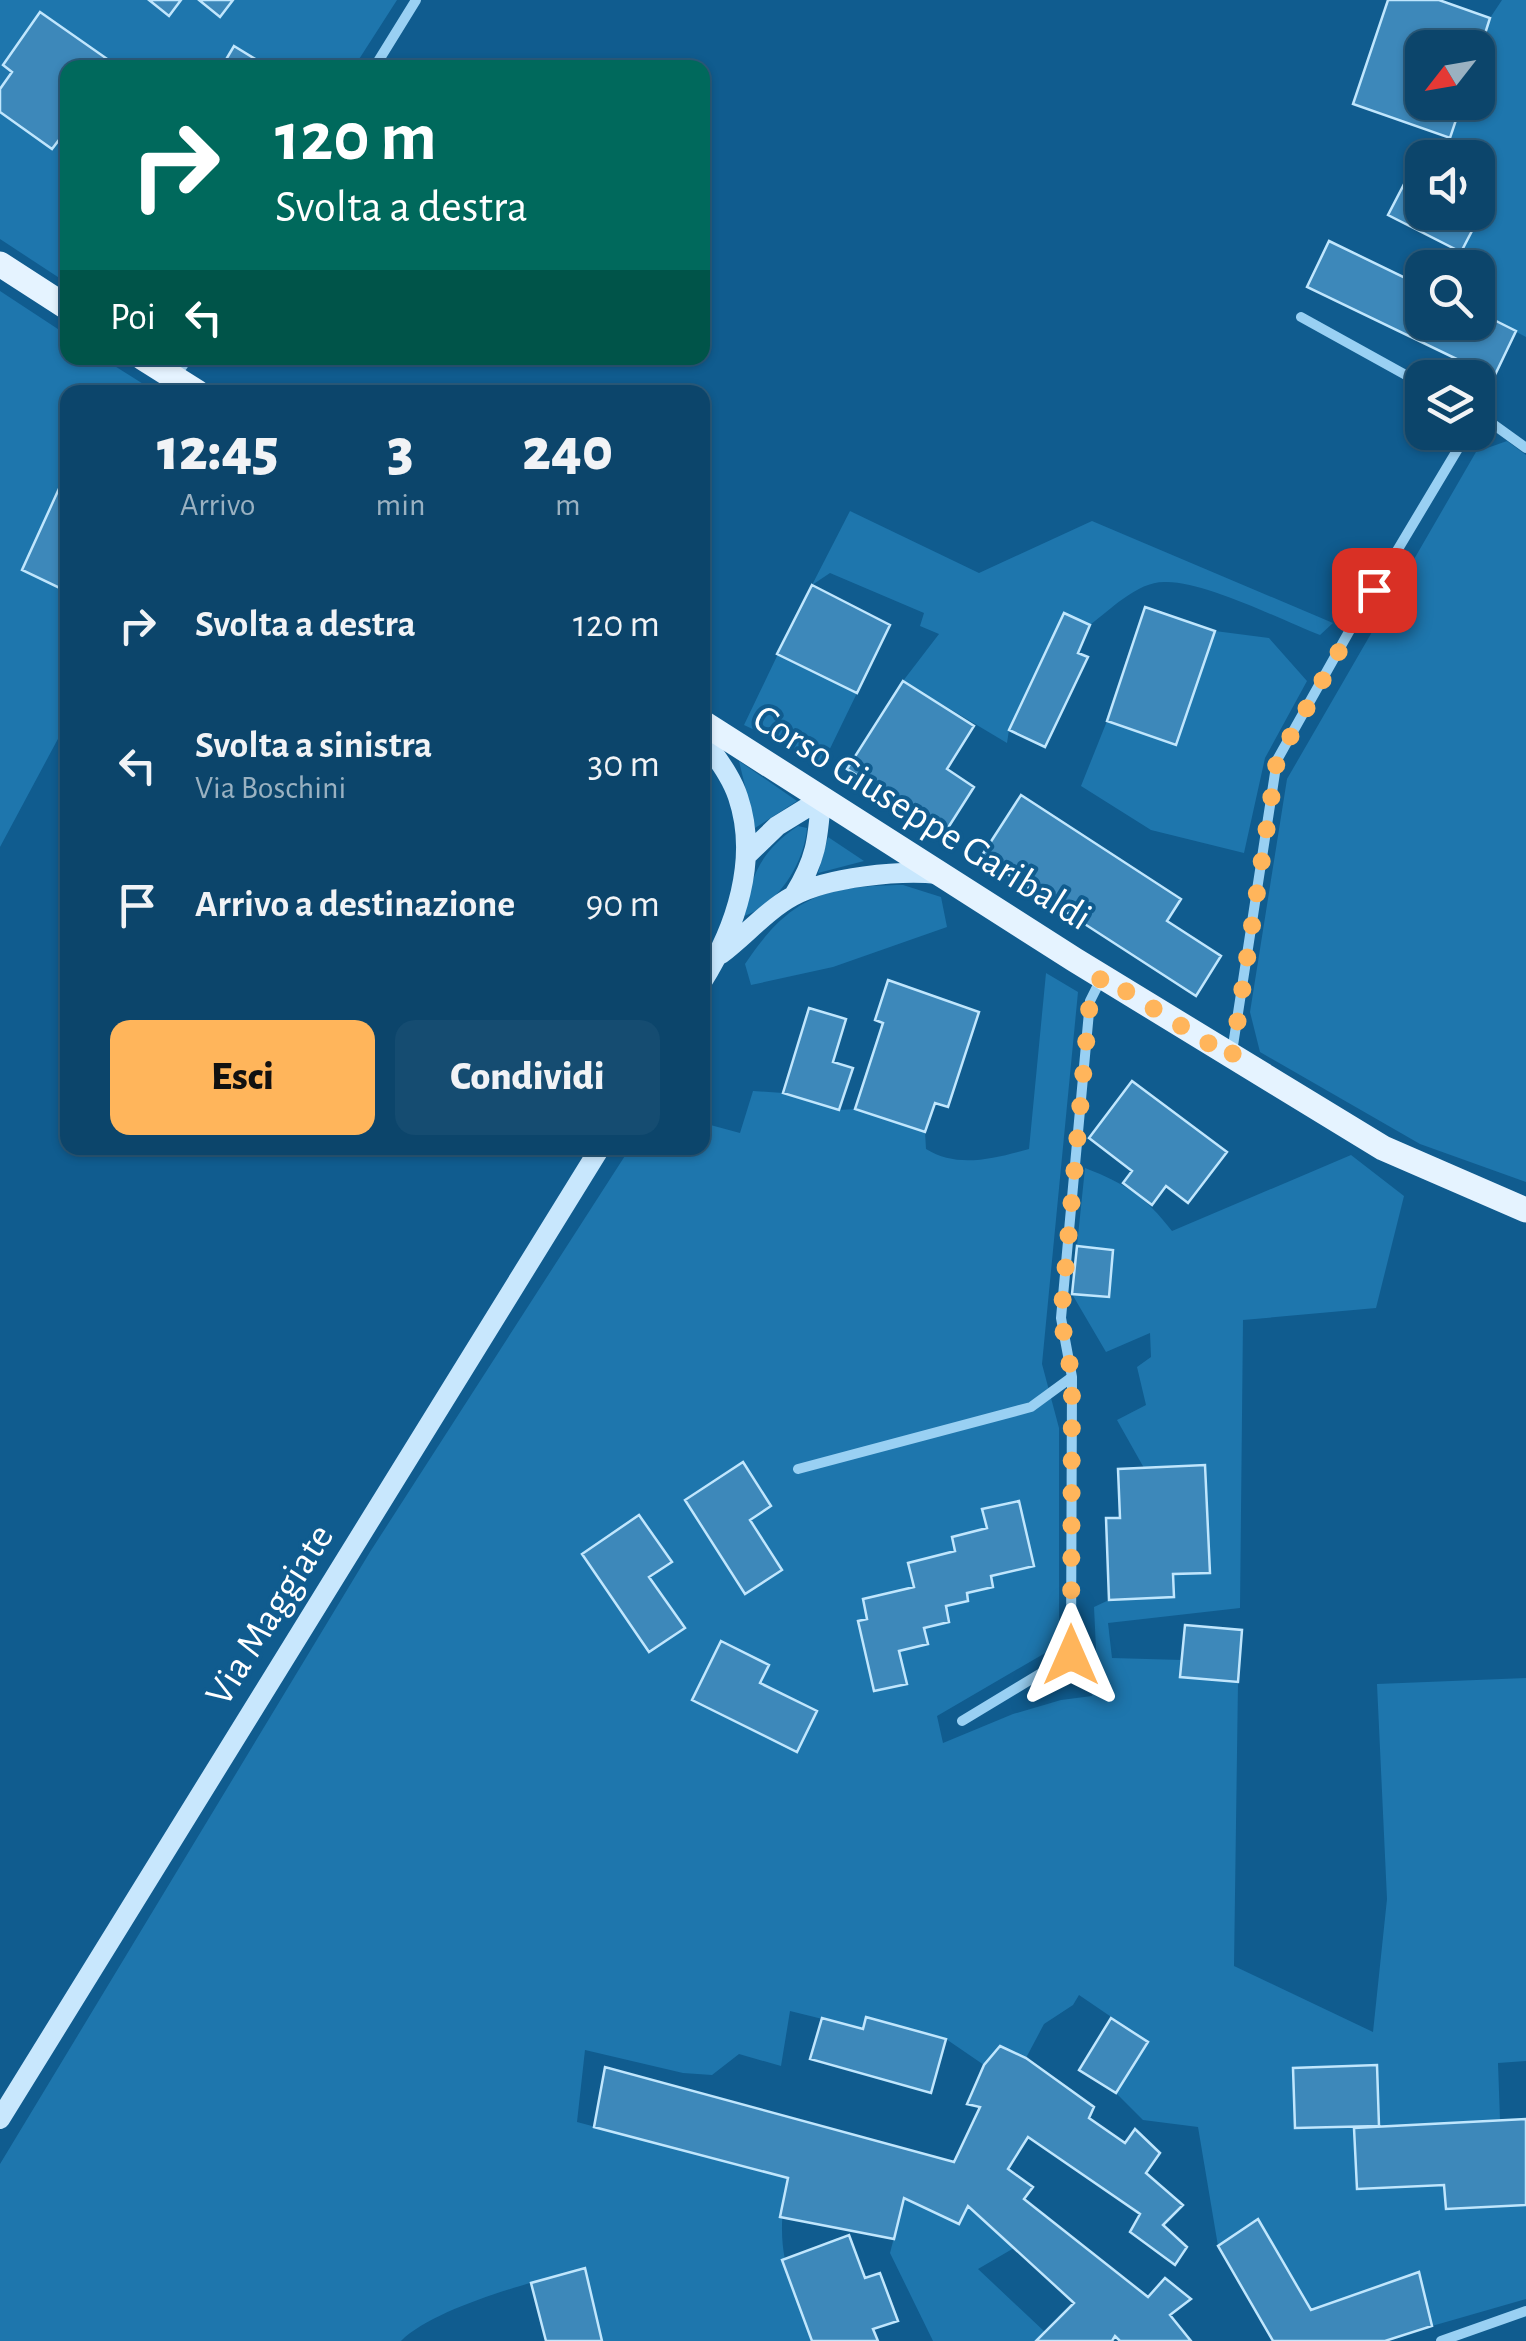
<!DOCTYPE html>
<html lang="it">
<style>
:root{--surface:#0c456b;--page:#154c71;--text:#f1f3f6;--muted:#9ab1c1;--line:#2c5d7e;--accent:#ffb55b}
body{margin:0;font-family:"Alegreya Sans",sans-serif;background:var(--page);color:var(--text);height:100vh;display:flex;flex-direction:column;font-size:38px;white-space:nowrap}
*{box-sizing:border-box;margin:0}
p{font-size:32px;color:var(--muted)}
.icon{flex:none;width:55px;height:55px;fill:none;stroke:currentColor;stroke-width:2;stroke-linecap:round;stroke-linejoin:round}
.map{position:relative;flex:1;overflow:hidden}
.sheet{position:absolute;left:60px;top:385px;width:650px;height:770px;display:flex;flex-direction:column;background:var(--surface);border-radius:20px;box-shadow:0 2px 8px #0004,0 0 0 2px var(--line)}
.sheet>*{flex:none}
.hud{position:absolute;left:60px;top:60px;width:650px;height:305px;border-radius:20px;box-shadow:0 2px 8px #0004,0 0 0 2px var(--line);background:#00695c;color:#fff;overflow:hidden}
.needle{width:65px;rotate:239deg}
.controls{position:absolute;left:1405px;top:30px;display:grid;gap:20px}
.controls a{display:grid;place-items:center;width:90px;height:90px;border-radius:20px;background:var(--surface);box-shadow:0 2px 8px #0004,0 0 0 2px var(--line);font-size:50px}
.pin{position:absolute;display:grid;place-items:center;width:85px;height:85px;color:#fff;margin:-42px;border-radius:20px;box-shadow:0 5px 15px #0006}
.me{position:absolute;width:110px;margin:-55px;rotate:0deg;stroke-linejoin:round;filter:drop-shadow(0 0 8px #0008)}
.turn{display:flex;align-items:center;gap:35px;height:210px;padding:0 50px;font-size:45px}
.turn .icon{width:130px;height:130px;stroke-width:2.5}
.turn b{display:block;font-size:70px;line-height:85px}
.then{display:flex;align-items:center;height:95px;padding:0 50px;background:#0003;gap:20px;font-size:38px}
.eta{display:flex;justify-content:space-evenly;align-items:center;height:170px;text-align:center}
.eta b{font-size:60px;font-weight:800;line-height:70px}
.action{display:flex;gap:20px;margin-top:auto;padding:20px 50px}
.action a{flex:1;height:115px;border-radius:20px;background:var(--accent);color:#111;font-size:40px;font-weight:800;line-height:115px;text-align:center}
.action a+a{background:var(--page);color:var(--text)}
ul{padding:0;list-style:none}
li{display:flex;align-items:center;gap:30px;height:140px;padding:0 50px}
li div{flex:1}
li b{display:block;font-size:38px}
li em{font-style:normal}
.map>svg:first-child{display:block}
.green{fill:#1e76ad}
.building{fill:#3d88ba;stroke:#c0e6fd;stroke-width:2.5}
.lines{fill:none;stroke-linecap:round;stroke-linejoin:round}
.street{stroke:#99d0f3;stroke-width:10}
.secondary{stroke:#c8e7fd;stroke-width:20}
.primary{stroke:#e5f3ff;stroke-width:25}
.route{stroke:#ffb55b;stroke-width:18;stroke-dasharray:0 32.4}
.labels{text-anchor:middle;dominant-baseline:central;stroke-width:8;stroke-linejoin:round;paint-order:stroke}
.street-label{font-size:40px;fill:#fff;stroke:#105c8f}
</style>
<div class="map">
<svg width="1526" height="2341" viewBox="0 0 1526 2341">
<rect width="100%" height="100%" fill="#105c8f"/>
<path class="green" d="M 0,0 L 397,0 L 354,67 L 68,68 L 67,283 L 0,239 Z
M 1502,0 L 1526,0 L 1526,337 L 1478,312 L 1478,268 L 1459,267 L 1461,252 L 1486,202 L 1478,197 L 1478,158 L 1438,158 L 1450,138 L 1462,103 L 1478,102 L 1478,56 L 1490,18 Z
M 0,291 L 67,335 L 68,358 L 102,358 L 156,392 L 68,392 L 67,722 L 0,847 Z
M 1507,441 L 1526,455 L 1526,1182 L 1420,1144 L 1260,1052 L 1250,1012 L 1287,779 L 1476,452 Z
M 850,511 L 979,573 L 1092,521 L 1333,623 L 1320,635 C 1281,620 1203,580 1164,582 C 1137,582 1110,610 1090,625 L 1065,614 L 1009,730 L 1007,743 L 903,681 L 939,634 L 920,626 L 924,613 L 830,573 L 812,585 Z
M 1215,631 L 1269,638 L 1307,681 L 1265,758 L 1244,853 L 1151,830 L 1081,786 L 1107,721 L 1176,745 Z
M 778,654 L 857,693 L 823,763 L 744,725 Z
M 739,761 L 797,801 L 755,828 Z
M 798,826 L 807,828 C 804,863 779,904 744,916 C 752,873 761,851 798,826 Z
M 828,837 L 864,861 L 818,873 Z
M 903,885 L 941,897 L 947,927 L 833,967 L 751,985 L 745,964 C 790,897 823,886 903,885 Z
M 1046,973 L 1078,992 L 1042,1364 L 1059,1428 L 1059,1645 L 937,1716 L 943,1743 L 1013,1714 L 1061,1700 L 1092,1696 L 1097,1670 L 1094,1607 L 1109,1600 L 1173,1597 L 1173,1574 L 1210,1572 L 1205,1465 L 1144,1468 L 1117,1420 L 1146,1405 L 1137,1367 L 1151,1357 L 1150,1333 L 1106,1352 L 1072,1294 L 1085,1168 C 1126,1184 1145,1196 1172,1231 L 1351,1155 L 1404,1196 L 1376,1308 L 1243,1320 L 1240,1608 L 1108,1623 L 1112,1658 L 1182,1660 L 1181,1677 L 1238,1682 L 1234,1966 L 1373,2032 L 1387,1899 L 1377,1684 L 1526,1678 L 1526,2061 L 1498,2063 L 1500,2120 L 1354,2128 L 1358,2189 L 1444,2185 L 1446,2209 L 1526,2205 L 1526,2299 L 1432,2326 L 1418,2272 L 1311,2310 L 1258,2219 L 1218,2246 L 1198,2127 L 1143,2120 L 1116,2093 L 1148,2042 L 1079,1995 L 1073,2005 L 1044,2024 L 1026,2058 L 1000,2046 L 984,2065 L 946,2039 L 867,2017 L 863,2029 L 790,2011 L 781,2066 L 739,2054 L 712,2075 L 683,2073 L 585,2050 L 577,2122 L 788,2178 C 773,2251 788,2274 812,2341 L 602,2341 L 584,2268 C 536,2281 435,2307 401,2341 L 0,2341 L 0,2164 L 370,1552 L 630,1148 L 702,1148 L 703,1123 L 740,1133 L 753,1091 L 783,1093 L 839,1110 L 855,1109 L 925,1132 L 926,1149 C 958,1169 995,1158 1029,1149 Z
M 904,2198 L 959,2223 L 968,2206 L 1014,2248 L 978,2269 L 1046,2333 L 1036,2341 L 933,2341 L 890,2253 Z"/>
<path class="building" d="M 149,0 L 181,0 L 169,16 Z
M 199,0 L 233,0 L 220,17 Z
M 1388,0 L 1439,0 L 1490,18 L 1478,56 L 1478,48 L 1422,48 L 1422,102 L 1462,102 L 1450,138 L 1353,104 Z
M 40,12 L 113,63 L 110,68 L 68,68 L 68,128 L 52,149 L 0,112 L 0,89 L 12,72 L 3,65 Z
M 234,46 L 270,68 L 221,68 Z
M 1414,165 L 1422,169 L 1422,212 L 1478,212 L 1478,197 L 1487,202 L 1461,252 L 1388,215 Z
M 1329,241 L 1422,286 L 1422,322 L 1478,322 L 1478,312 L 1516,331 L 1494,377 L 1307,287 Z
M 67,471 L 68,471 L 68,592 L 22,570 Z
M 812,585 L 890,625 L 857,693 L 777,654 Z
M 1145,607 L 1215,631 L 1176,745 L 1107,721 Z
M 1064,613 L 1090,625 L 1078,653 L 1088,657 L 1045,747 L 1009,730 Z
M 903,681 L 974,726 L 947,769 L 974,787 L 946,831 L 847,769 Z
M 1021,795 L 1181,899 L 1167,921 L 1221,956 L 1196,996 L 981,857 Z
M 888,980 L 979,1012 L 948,1107 L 935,1103 L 925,1132 L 855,1109 L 883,1023 L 875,1020 Z
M 809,1008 L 846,1019 L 833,1062 L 853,1068 L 839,1110 L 783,1093 Z
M 1132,1081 L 1227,1152 L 1188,1203 L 1166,1186 L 1152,1205 L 1123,1183 L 1132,1171 L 1089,1138 Z
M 1077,1246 L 1113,1250 L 1109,1297 L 1072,1294 Z
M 743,1462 L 771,1506 L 750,1520 L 782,1570 L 745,1594 L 685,1500 Z
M 1205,1465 L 1210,1573 L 1173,1574 L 1174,1597 L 1109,1600 L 1106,1518 L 1120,1518 L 1118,1469 Z
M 1019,1501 L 1034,1566 L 991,1576 L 993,1587 L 967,1593 L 968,1601 L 946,1606 L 949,1622 L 924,1628 L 928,1644 L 899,1651 L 907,1684 L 874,1691 L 858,1621 L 867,1619 L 863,1599 L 914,1587 L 908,1563 L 955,1551 L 952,1537 L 987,1528 L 982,1509 Z
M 639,1515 L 672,1562 L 649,1577 L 685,1628 L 649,1652 L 582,1554 Z
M 1185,1625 L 1242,1630 L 1238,1682 L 1180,1677 Z
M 721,1641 L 769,1665 L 760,1683 L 817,1711 L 797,1752 L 692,1700 Z
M 866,2017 L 946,2039 L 931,2093 L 810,2059 L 822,2018 L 863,2029 Z
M 1111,2018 L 1148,2042 L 1116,2093 L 1079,2070 Z
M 1000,2046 L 1026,2058 L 1094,2107 L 1089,2118 L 1125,2143 L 1135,2129 L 1160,2153 L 1146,2173 L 1183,2205 L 1163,2225 L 1187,2247 L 1175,2265 L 1130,2232 L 1140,2214 L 1028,2137 L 1008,2169 L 1033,2187 L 1024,2199 L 1148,2297 L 1165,2278 L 1191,2299 L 1170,2315 L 1191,2341 L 1120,2341 L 1115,2336 L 1112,2341 L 1036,2341 L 1074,2303 L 968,2206 L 959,2224 L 904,2198 L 894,2239 L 780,2217 L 788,2178 L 594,2127 L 605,2067 L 954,2162 L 980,2107 L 967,2104 L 984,2065 Z
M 1377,2065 L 1379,2126 L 1295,2128 L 1293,2068 Z
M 1526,2119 L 1526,2205 L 1446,2209 L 1444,2185 L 1357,2189 L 1354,2128 Z
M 1258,2219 L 1311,2310 L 1419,2272 L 1432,2326 L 1385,2341 L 1273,2341 L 1218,2246 Z
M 849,2235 L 865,2278 L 880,2273 L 898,2321 L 873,2329 L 878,2341 L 812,2341 L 782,2260 Z
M 585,2268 L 602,2341 L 546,2341 L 531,2283 Z"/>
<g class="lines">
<path class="street" d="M 374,68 L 416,0
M 1301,317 L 1422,384
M 175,377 L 188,358
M 1478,417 L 1479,414 L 1526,448
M 1232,1052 L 1277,760 L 1355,621 L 1468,432
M 798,1469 L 1031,1407 L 1072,1377
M 962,1721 L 1071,1655 L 1072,1377 L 1061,1318 L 1090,1001 L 1101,979
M 1441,2341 L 1526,2311"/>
<path class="secondary" d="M 702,736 C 714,755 731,775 738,797 C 759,859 736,928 702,982
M 747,855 L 777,826 L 821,799 C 818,840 816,860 794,895
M 721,954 C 745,936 767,910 793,896 C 828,877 900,870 938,874
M 0,2119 L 600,1148"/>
<path class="primary" d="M 0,264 L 68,308
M 143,358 L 197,392
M 702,722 L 1075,960 L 1383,1148 L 1526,1210"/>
</g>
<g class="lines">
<path class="route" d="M 1071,1655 L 1072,1377 L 1061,1318 L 1090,1000 L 1102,976 L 1232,1058 L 1277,760 L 1374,590"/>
</g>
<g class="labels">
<g class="street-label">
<text transform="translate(922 818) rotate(32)">Corso Giuseppe Garibaldi</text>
<text transform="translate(270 1615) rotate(-58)">Via Maggiate</text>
</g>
</g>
</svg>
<div class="controls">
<a><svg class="needle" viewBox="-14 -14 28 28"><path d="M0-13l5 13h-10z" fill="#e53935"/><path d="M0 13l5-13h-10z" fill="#9ab1c1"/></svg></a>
<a><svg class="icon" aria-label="sound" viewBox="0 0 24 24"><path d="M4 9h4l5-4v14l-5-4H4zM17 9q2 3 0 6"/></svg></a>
<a><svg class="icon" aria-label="search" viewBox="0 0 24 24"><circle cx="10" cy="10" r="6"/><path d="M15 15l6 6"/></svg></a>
<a><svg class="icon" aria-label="layers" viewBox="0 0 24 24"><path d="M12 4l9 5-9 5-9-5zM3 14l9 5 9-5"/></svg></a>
</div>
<div class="pin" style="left:1374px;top:590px;background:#d93025"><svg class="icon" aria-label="arrive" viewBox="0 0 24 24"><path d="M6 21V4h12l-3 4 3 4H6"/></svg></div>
<svg class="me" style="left:1071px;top:1655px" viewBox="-20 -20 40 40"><path d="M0-17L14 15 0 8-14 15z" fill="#ffb55b" stroke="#fff" stroke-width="4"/></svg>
<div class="hud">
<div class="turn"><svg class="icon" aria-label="right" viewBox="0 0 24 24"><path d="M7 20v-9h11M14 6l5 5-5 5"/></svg><div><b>120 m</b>Svolta a destra</div></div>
<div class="then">Poi<svg class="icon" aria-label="left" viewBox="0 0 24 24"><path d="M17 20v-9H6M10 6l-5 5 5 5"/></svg></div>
</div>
<section class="sheet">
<div class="eta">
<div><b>12:45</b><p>Arrivo</p></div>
<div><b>3</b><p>min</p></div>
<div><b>240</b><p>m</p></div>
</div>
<ul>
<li><svg class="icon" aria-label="right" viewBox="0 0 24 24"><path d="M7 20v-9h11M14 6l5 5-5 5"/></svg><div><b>Svolta a destra</b></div><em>120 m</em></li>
<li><svg class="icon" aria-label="left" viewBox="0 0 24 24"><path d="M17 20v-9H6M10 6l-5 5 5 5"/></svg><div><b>Svolta a sinistra</b><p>Via Boschini</p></div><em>30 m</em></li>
<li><svg class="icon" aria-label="arrive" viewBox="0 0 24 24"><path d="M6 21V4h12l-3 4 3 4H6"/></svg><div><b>Arrivo a destinazione</b></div><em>90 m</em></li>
</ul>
<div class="action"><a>Esci</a><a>Condividi</a></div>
</section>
</div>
